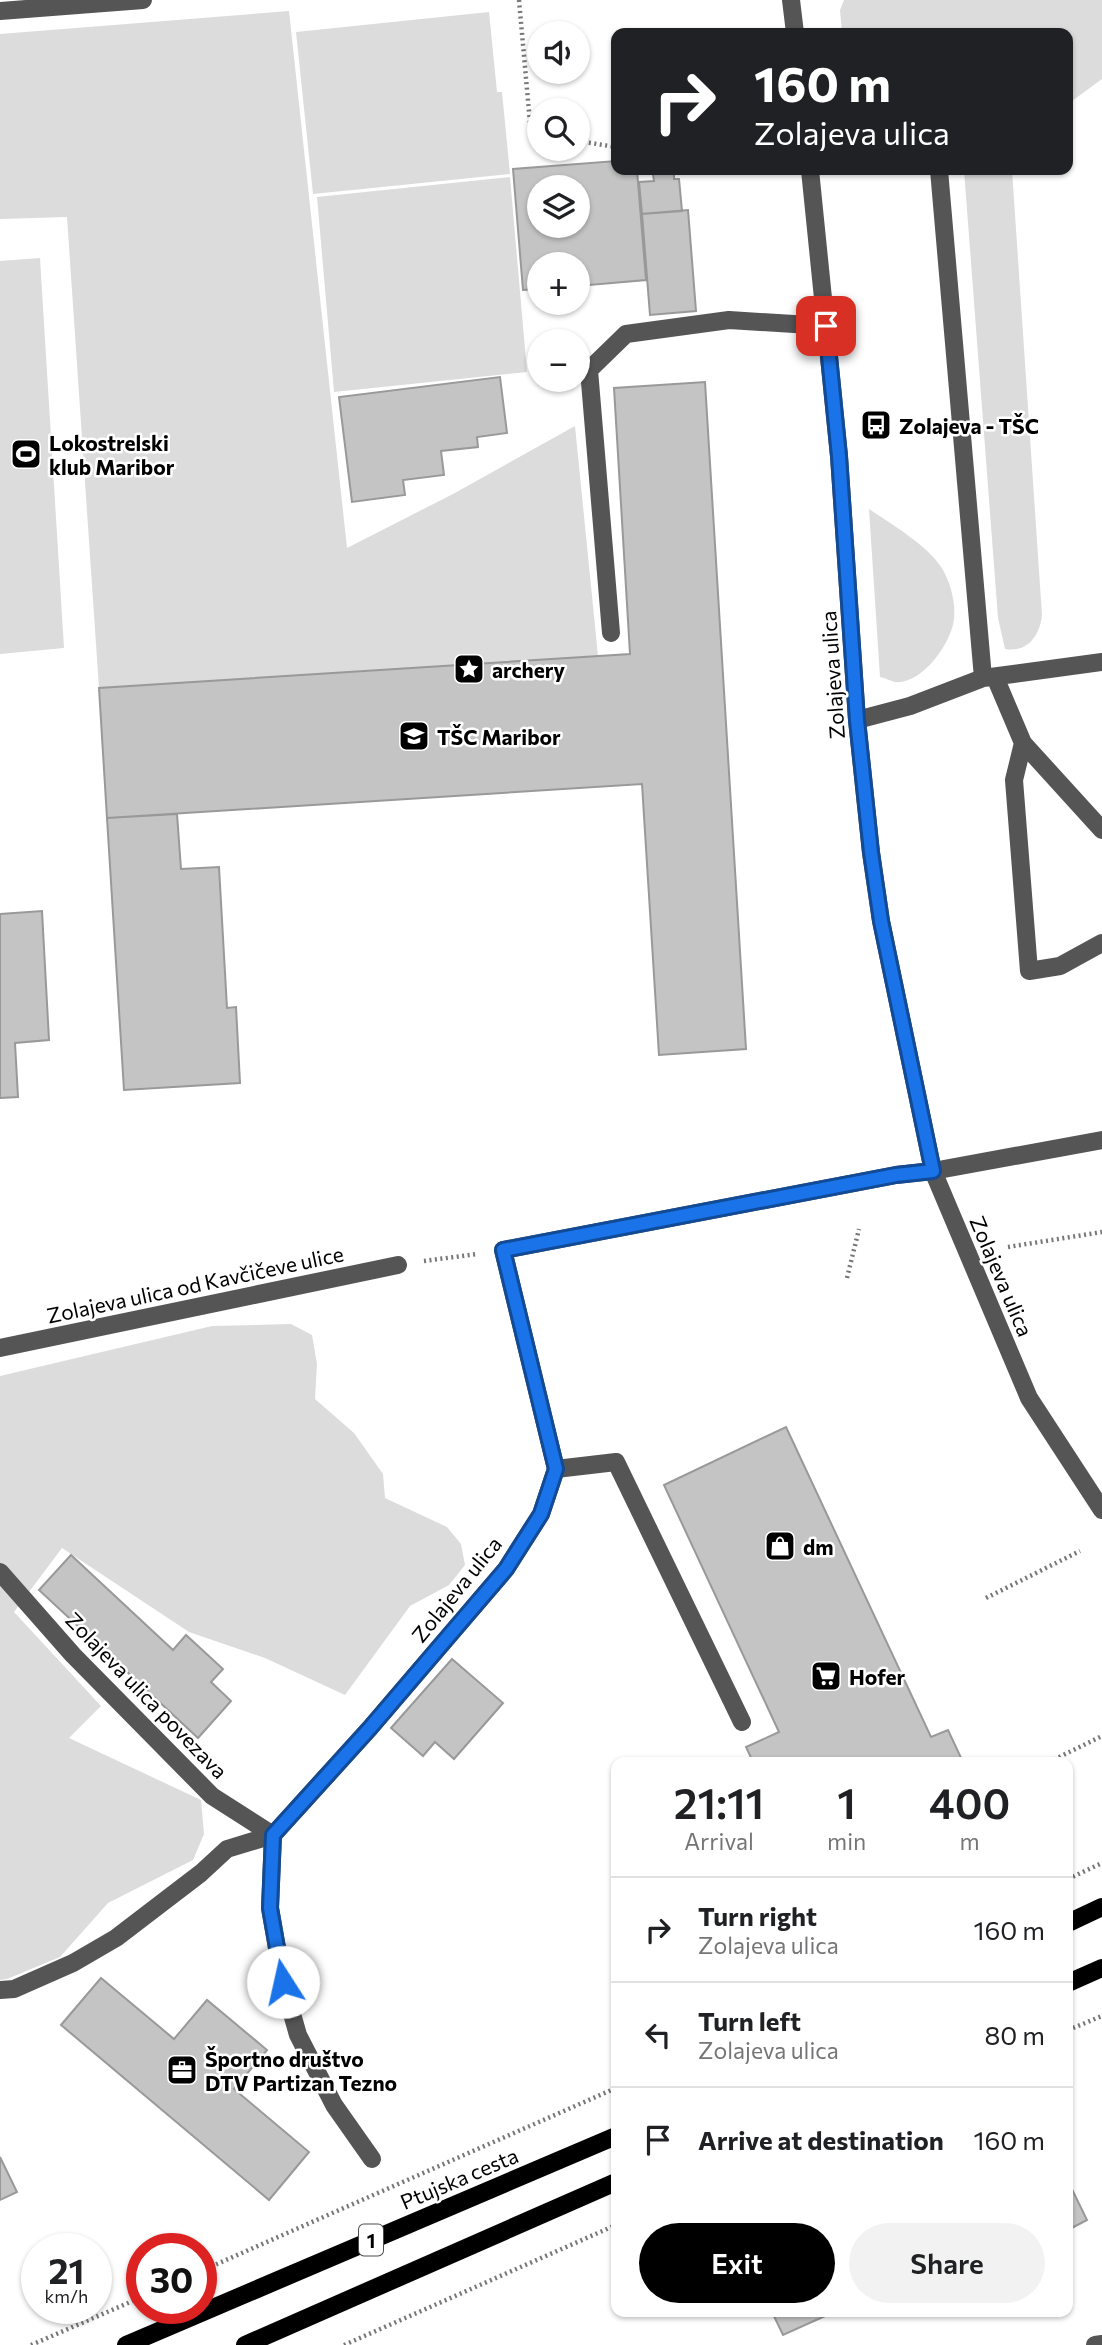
<!DOCTYPE html>
<meta charset="utf-8">
<style>
:root{--surface:#fff;--page:#f2f2f2;--text:#202124;--muted:#757577;--line:#e0e0e0;--accent:#000}
body{margin:0;font-family:Commissioner,sans-serif;background:var(--page);color:var(--text);height:100vh;display:flex;flex-direction:column;font-size:26px;white-space:nowrap}
*{box-sizing:border-box;margin:0}
p{font-size:23px;color:var(--muted)}
.icon{flex:none;width:38px;height:38px;fill:none;stroke:currentColor;stroke-width:2;stroke-linecap:round;stroke-linejoin:round}
.map{position:relative;flex:1;overflow:hidden}
.details{position:absolute;left:611px;top:1757px;width:462px;height:560px;display:flex;flex-direction:column;background:var(--surface);border-radius:14px;box-shadow:0 2px 5px #0004}
.details>*{flex:none}
.banner{position:absolute;left:611px;top:28px;width:462px;height:147px;border-radius:14px;box-shadow:0 2px 5px #0004;background:#202124;color:#fff;overflow:hidden}
.controls{position:absolute;left:527px;top:21px;display:grid;gap:14px}
.controls a{display:grid;place-items:center;width:63px;height:63px;border-radius:50%;background:var(--surface);box-shadow:0 2px 5px #0004;font-size:35px}
.speed{position:absolute;left:21px;top:2233px;display:flex;gap:14px;font-size:35px;font-weight:700;text-align:center}
.speed>*{display:grid;place-content:center;width:91px;height:91px;border-radius:50%;background:var(--surface);box-shadow:0 2px 5px #0004;line-height:1}
.speed small{font-size:18px;font-weight:400}
.speed .limit{border:10px solid #d22;background:#fff;color:#111}
.pin{position:absolute;display:grid;place-items:center;width:60px;height:60px;color:#fff;margin:-30px;border-radius:14px;box-shadow:0 4px 10px #0006}
.me{position:absolute;width:77px;margin:-38px;rotate:350deg;stroke-linejoin:round;filter:drop-shadow(0 0 5px #0008)}
.turn{display:flex;align-items:center;gap:24px;height:147px;padding:0 28px;font-size:32px}
.turn .icon{width:91px;height:91px;stroke-width:2.5}
.turn b{display:block;font-size:49px;line-height:60px}
.eta{display:flex;justify-content:space-evenly;align-items:center;height:119px;text-align:center}
.eta b{font-size:42px;font-weight:600;line-height:49px}
.action{display:flex;gap:14px;margin-top:auto;padding:14px 28px}
.action a{flex:1;height:80px;border-radius:42px;background:var(--accent);color:#fff;font-size:28px;font-weight:600;line-height:80px;text-align:center}
.action a+a{background:var(--page);color:var(--text)}
ul{padding:0;list-style:none}
li{display:flex;align-items:center;gap:21px;height:105px;padding:0 28px;border-top:2px solid var(--line)}
li div{flex:1}
li b{display:block;font-size:26px}
li em{font-style:normal}
.map>svg:first-child{display:block}
.green{fill:#dcdcdc}
.building{fill:#c4c4c4;stroke:#999;stroke-width:2;fill-rule:evenodd}
.lines{fill:none;stroke-linecap:round;stroke-linejoin:round}
.path{stroke:#777;stroke-width:4.5;stroke-dasharray:2 3.5;stroke-linecap:butt}
.minor{stroke:#555;stroke-width:18}
.major{stroke:#000;stroke-width:18}
.route-casing{stroke:#114b97;stroke-width:18}
.route{stroke:#1a73e8;stroke-width:12}
.labels{text-anchor:middle;dominant-baseline:central;stroke-width:5;stroke-linejoin:round;paint-order:stroke}
.shield{fill:#fff;stroke:#4c4c4c;stroke-width:2}
.shield-label{font-size:19px;font-weight:bold;fill:#000}
.poi-label{font-size:21px;font-weight:bold;fill:#000;stroke:#fff;text-anchor:start}
.street-label{font-size:21px;fill:#000;stroke:#fff}
</style>
<div class="map">
<svg width="1102" height="2345" viewBox="0 0 1102 2345">
<rect width="100%" height="100%" fill="#fff"/>
<path class="green" d="M 844,0 L 1102,0 L 1102,79 L 1068,104 L 1068,33 L 842,33 L 840,10 Z
M 289,11 L 347,548 L 453,494 L 575,426 L 598,656 L 99,688 L 67,217 L 0,219 L 0,34 Z
M 489,12 L 497,92 L 502,92 L 510,174 L 313,194 L 296,32 Z
M 964,170 L 1012,170 L 1042,615 C 1040,635 1028,653 1005,649 L 998,618 Z
M 510,177 L 527,372 L 334,392 L 317,197 Z
M 40,258 L 64,648 L 0,654 L 0,261 Z
M 869,509 C 890,523 928,546 941,567 C 950,580 956,603 954,619 C 952,642 922,685 895,682 C 891,681 885,678 880,677 Z
M 291,1324 L 312,1335 L 317,1364 L 315,1399 L 354,1433 L 383,1474 L 385,1498 L 447,1527 L 461,1544 L 465,1565 L 449,1585 L 410,1606 L 345,1695 L 265,1658 L 189,1632 L 62,1548 L 14,1612 L 101,1706 L 69,1738 L 201,1800 L 204,1834 L 193,1860 L 108,1903 L 60,1957 L 7,1979 L 0,1980 L 0,1376 L 212,1326 Z"/>
<path class="building" d="M 616,161 L 616,170 L 637,170 L 646,280 L 578,286 L 578,264 L 539,264 L 539,289 L 523,290 L 513,169 ZM 539,187 L 578,187 L 578,226 L 539,226 Z
M 674,172 L 674,179 L 679,179 L 682,211 L 642,214 L 639,182 L 654,181 L 653,174 Z
M 688,210 L 696,311 L 650,315 L 642,214 Z
M 500,377 L 507,433 L 477,437 L 478,447 L 441,451 L 444,475 L 403,480 L 405,495 L 352,502 L 339,397 Z
M 705,382 L 746,1049 L 659,1055 L 642,784 L 107,818 L 99,688 L 630,654 L 614,388 Z
M 177,814 L 181,869 L 219,867 L 227,1008 L 236,1007 L 240,1083 L 124,1090 L 107,818 Z
M 42,911 L 49,1040 L 15,1043 L 18,1097 L 0,1098 L 0,914 Z
M 786,1427 L 931,1737 L 948,1730 L 963,1762 L 753,1762 L 746,1747 L 779,1732 L 664,1485 Z
M 71,1555 L 173,1650 L 186,1635 L 223,1669 L 211,1682 L 231,1701 L 198,1738 L 39,1590 Z
M 452,1659 L 503,1703 L 454,1759 L 435,1742 L 423,1756 L 391,1728 Z
M 101,1978 L 174,2039 L 207,2000 L 267,2050 L 234,2089 L 309,2152 L 269,2200 L 61,2025 Z
M 0,2157 L 17,2192 L 0,2200 Z
M 1068,2181 L 1087,2220 L 1068,2230 Z
M 772,2312 L 834,2312 L 783,2335 Z"/>
<g class="lines">
<path class="path" d="M 519,0 L 531,134 L 539,135
M 578,141 L 616,147
M 1008,1247 L 1102,1232
M 424,1261 L 477,1254
M 847,1278 L 859,1229
M 986,1598 L 1080,1551
M 1049,1762 L 1102,1736
M 1068,1879 L 1102,1863
M 1068,2030 L 1102,2016
M 201,2271 L 616,2088
M 31,2345 L 142,2297
M 344,2345 L 616,2225"/>
<path class="minor" d="M 791,0 L 795,33
M 0,11 L 143,0
M 810,170 L 839,456 L 857,720 L 871,853 L 881,921 L 933,1171 L 1029,1398 L 1102,1510
M 939,170 L 983,678
M 611,633 L 589,370 L 626,334 L 729,320 L 826,326
M 995,677 L 1023,743 L 1102,830
M 857,720 L 910,706 L 983,678 L 1102,662
M 1023,743 L 1014,780 L 1029,971 L 1060,966 L 1102,943
M 0,1348 L 398,1265
M 556,1469 L 616,1462 L 742,1722
M 0,1572 L 73,1655 L 212,1796 L 273,1835
M 0,1990 L 14,1989 L 73,1963 L 116,1938 L 201,1873 L 227,1849 L 273,1835
M 372,2159 L 334,2105 L 298,2035 L 283,1982 L 270,1908 L 273,1835 L 370,1728 L 506,1569 L 541,1514 L 556,1469 L 503,1250 L 896,1175 L 933,1171 L 1102,1140
M 1095,2345 L 1102,2344"/>
<path class="major" d="M 1068,1923 L 1102,1907
M 1068,1983 L 1102,1968
M 126,2345 L 616,2136
M 245,2345 L 616,2182"/>
</g>
<g class="lines">
<g class="route-casing">
<path id="route" d="M 283,1982 L 270,1908 L 273,1835 L 370,1728 L 506,1569 L 541,1514 L 556,1469 L 503,1250 L 896,1175 L 933,1171 L 881,921 L 871,852 L 857,720 L 839,456 L 826,326"/>
</g>
<use href="#route" class="route"/>
</g>
<defs>
<g id="bus-square" transform="scale(1.575)"><rect x="-9" y="-9" width="18" height="18" rx="4" fill="#000" stroke="#fff"/><path d="M-5-6H5V4H4V6H2V4H-2V6H-4V4H-5ZM-3.5-4V0h7V-4ZM-3.5 1.2v1.5H-2V1.2ZM2 1.2v1.5H3.5V1.2Z" fill="#fff"/></g>
<g id="stadium-square" transform="scale(1.575)"><rect x="-9" y="-9" width="18" height="18" rx="4" fill="#000" stroke="#fff"/><path d="M0-5a6.5 5 0 1 0 0 10a6.5 5 0 1 0 0-10ZM-3.5-1.8h7v3.6h-7Z" fill="#fff"/></g>
<g id="sight-square" transform="scale(1.575)"><rect x="-9" y="-9" width="18" height="18" rx="4" fill="#000" stroke="#fff"/><path d="M0-6L1.8-2.2L6-1.7L2.9 1.2L3.7 5.4L0 3.3L-3.7 5.4L-2.9 1.2L-6-1.7L-1.8-2.2Z" fill="#fff"/></g>
<g id="school-square" transform="scale(1.575)"><rect x="-9" y="-9" width="18" height="18" rx="4" fill="#000" stroke="#fff"/><path d="M0-5L7-2L0 1L-7-2ZM-4 1L0 2.5L4 1V4Q0 6-4 4Z" fill="#fff"/></g>
<g id="shop-square" transform="scale(1.575)"><rect x="-9" y="-9" width="18" height="18" rx="4" fill="#000" stroke="#fff"/><path d="M-5-2.5h2.3a2.7 3.5 0 0 1 5.4 0H5L5.5 6h-11ZM-1.5-2.5h3a1.5 2.3 0 0 0-3 0Z" fill="#fff"/></g>
<g id="supermarket-square" transform="scale(1.575)"><rect x="-9" y="-9" width="18" height="18" rx="4" fill="#000" stroke="#fff"/><path d="M-6-5.5h2.5l.6 2H6L4.5 2H-2.5L-4.4-4H-6ZM-1.5 3.2a1.3 1.3 0 1 0 .1 0ZM3 3.2a1.3 1.3 0 1 0 .1 0Z" fill="#fff"/></g>
<g id="office-square" transform="scale(1.575)"><rect x="-9" y="-9" width="18" height="18" rx="4" fill="#000" stroke="#fff"/><path d="M-6-3h4V-5.5h4V-3h4V5H-6ZM-1-4.5V-3h2v-1.5ZM-6 0V1H6V0Z" fill="#fff"/></g>
</defs>
<g fill-rule="evenodd">
<use href="#bus-square" x="876" y="425"/>
<use href="#stadium-square" x="26" y="454"/>
<use href="#sight-square" x="469" y="669"/>
<use href="#school-square" x="414" y="736"/>
<use href="#shop-square" x="780" y="1546"/>
<use href="#supermarket-square" x="826" y="1676"/>
<use href="#office-square" x="182" y="2070"/>
</g>
<g class="labels">
<rect class="shield" x="359" y="2224.5" width="24" height="31" rx="5"/>
<g class="shield-label">
<text x="371" y="2240">1</text>
</g>
<g class="poi-label">
<text x="899" y="425">Zolajeva - TŠC</text>
<text x="49" y="442">Lokostrelski<tspan x="49" dy="24">klub Maribor</tspan></text>
<text x="492" y="669">archery</text>
<text x="437" y="736">TŠC Maribor</text>
<text x="803" y="1546">dm</text>
<text x="849" y="1676">Hofer</text>
<text x="205" y="2058">Športno društvo<tspan x="205" dy="24">DTV Partizan Tezno</tspan></text>
</g>
<g class="street-label">
<text transform="translate(832 675) rotate(-94)">Zolajeva ulica</text>
<text transform="translate(1002 1276) rotate(67)">Zolajeva ulica</text>
<text transform="translate(195 1284) rotate(-12)">Zolajeva ulica od Kavčičeve ulice</text>
<text transform="translate(456 1589) rotate(-51)">Zolajeva ulica</text>
<text transform="translate(147 1695) rotate(46)">Zolajeva ulica povezava</text>
<text transform="translate(459 2178) rotate(-23)">Ptujska cesta</text>
</g>
</g>
</svg>
<div class="controls">
<a><svg class="icon" aria-label="sound" viewBox="0 0 24 24"><path d="M4 9h4l5-4v14l-5-4H4zM17 9q2 3 0 6"/></svg></a>
<a><svg class="icon" aria-label="search" viewBox="0 0 24 24"><circle cx="10" cy="10" r="6"/><path d="M15 15l6 6"/></svg></a>
<a><svg class="icon" aria-label="layers" viewBox="0 0 24 24"><path d="M12 4l9 5-9 5-9-5zM3 14l9 5 9-5"/></svg></a>
<a>+</a>
<a>−</a>
</div>
<div class="speed"><div>21<small>km/h</small></div><div class="limit">30</div></div>
<div class="pin" style="left:826px;top:326px;background:#d93025"><svg class="icon" aria-label="arrive" viewBox="0 0 24 24"><path d="M6 21V4h12l-3 4 3 4H6"/></svg></div>
<svg class="me" style="left:283px;top:1982px" viewBox="-20 -20 40 40"><circle r="19" fill="#fff"/><path d="M0-13L10 11 0 6-10 11z" fill="#1a73e8"/></svg>
<div class="banner">
<div class="turn"><svg class="icon" aria-label="right" viewBox="0 0 24 24"><path d="M7 20v-9h11M14 6l5 5-5 5"/></svg><div><b>160 m</b>Zolajeva ulica</div></div>
</div>
<section class="details">
<div class="eta">
<div><b>21:11</b><p>Arrival</p></div>
<div><b>1</b><p>min</p></div>
<div><b>400</b><p>m</p></div>
</div>
<ul>
<li><svg class="icon" aria-label="right" viewBox="0 0 24 24"><path d="M7 20v-9h11M14 6l5 5-5 5"/></svg><div><b>Turn right</b><p>Zolajeva ulica</p></div><em>160 m</em></li>
<li><svg class="icon" aria-label="left" viewBox="0 0 24 24"><path d="M17 20v-9H6M10 6l-5 5 5 5"/></svg><div><b>Turn left</b><p>Zolajeva ulica</p></div><em>80 m</em></li>
<li><svg class="icon" aria-label="arrive" viewBox="0 0 24 24"><path d="M6 21V4h12l-3 4 3 4H6"/></svg><div><b>Arrive at destination</b></div><em>160 m</em></li>
</ul>
<div class="action"><a>Exit</a><a>Share</a></div>
</section>
</div>
